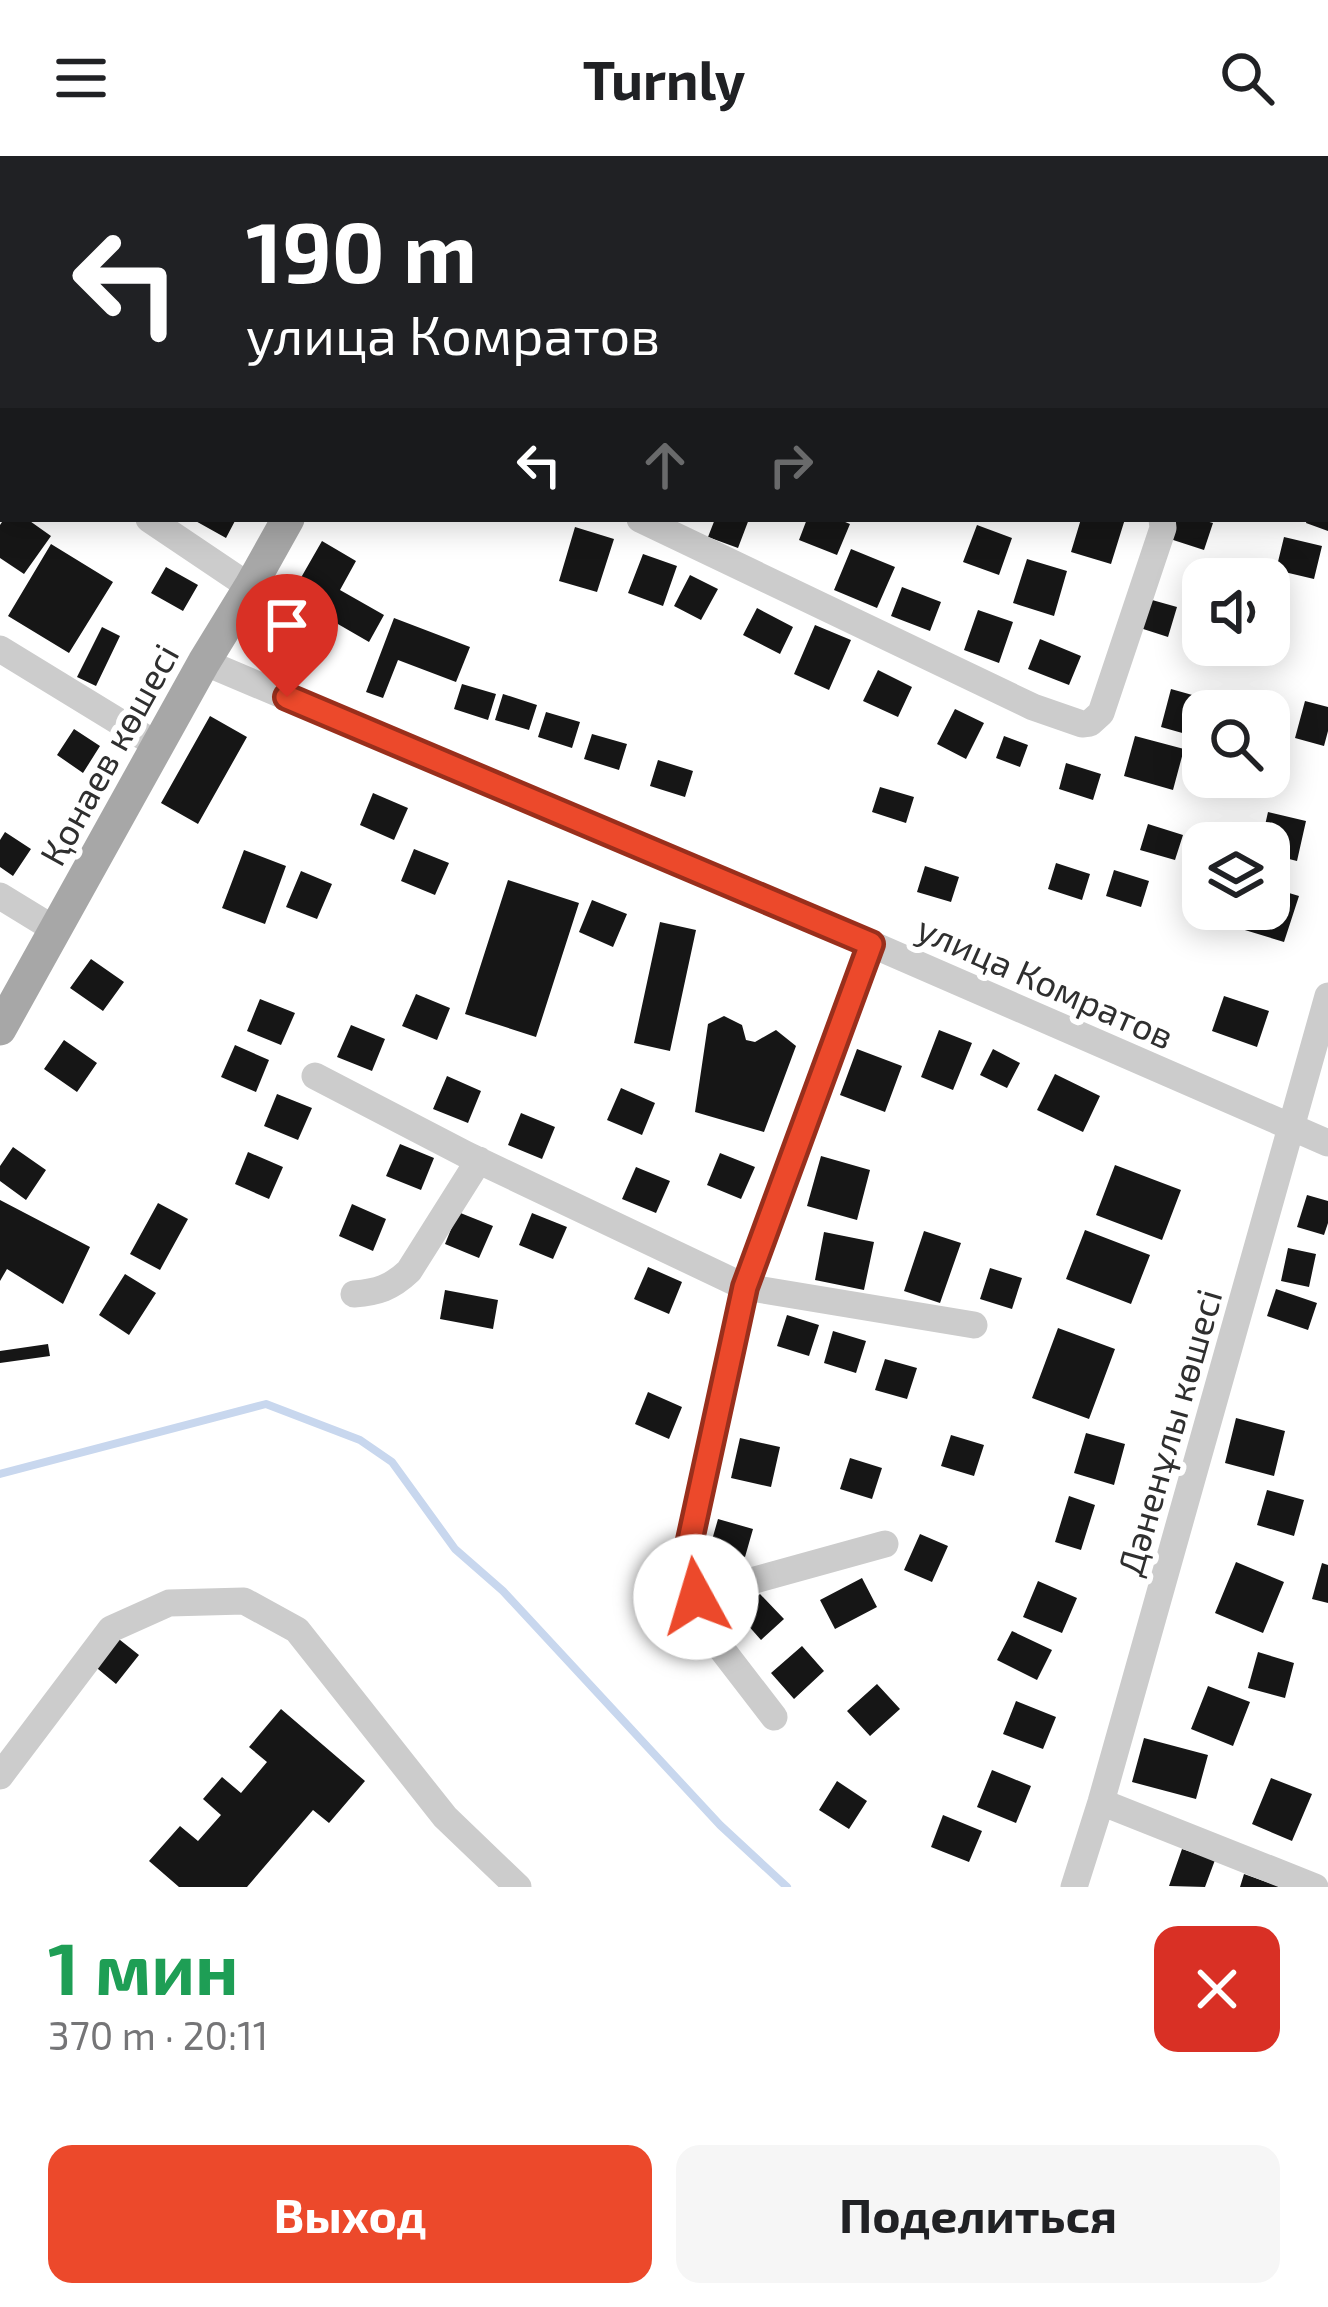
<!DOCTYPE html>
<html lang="ru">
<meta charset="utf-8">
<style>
:root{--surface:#fff;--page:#f6f6f6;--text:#202124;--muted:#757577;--accent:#ec492b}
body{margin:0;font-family:"Exo 2",sans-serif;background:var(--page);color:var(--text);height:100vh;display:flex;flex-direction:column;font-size:45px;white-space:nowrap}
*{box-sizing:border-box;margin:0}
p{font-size:39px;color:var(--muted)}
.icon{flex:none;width:66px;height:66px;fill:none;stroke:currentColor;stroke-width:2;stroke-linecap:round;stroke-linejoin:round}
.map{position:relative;height:1731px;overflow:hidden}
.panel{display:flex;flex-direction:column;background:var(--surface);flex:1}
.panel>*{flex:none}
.banner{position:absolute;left:0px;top:0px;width:1329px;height:366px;box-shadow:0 6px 30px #0003;background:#202124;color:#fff;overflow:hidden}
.buttons{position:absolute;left:1182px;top:402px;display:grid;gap:24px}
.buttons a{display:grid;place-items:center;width:108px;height:108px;border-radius:24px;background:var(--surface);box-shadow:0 6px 30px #0003;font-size:60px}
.pin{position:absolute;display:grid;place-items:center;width:102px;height:102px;color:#fff;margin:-123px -51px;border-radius:50% 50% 50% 0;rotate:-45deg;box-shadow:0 0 12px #0007}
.pin .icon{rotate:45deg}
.me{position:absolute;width:132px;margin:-66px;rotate:354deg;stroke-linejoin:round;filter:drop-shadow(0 0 9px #0008)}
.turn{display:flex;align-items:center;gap:42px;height:252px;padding:0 48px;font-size:54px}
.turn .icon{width:156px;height:156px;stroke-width:2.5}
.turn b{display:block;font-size:84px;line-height:102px}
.lanes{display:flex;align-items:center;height:114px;padding:0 48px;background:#0003;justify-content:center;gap:60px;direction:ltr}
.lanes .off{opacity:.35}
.round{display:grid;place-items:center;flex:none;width:126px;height:126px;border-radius:24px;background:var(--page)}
.headline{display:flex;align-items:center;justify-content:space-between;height:204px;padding:0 48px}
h1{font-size:72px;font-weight:700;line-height:90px;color:#1e9e55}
.button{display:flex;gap:24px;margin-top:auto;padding:24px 48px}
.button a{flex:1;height:138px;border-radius:24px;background:var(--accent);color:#fff;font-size:48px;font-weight:700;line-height:138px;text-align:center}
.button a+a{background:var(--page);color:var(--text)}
header{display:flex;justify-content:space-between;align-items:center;height:156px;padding:0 48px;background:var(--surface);font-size:54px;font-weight:700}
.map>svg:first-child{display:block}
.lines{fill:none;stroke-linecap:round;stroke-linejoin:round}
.stream{stroke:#c8d7ee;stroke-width:8}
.building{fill:#161616}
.minor{stroke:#ccc;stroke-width:27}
.major{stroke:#a7a7a7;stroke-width:33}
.route-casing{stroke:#992f1c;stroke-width:30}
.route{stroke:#ec492b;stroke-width:21}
.labels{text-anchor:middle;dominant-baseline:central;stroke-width:12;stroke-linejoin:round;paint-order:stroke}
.street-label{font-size:36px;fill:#2f2f2f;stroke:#fff}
</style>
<header><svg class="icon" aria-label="menu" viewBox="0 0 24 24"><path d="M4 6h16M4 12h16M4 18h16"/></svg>Turnly<svg class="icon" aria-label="search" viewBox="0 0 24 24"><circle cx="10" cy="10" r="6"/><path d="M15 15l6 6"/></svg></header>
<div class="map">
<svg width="1328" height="1731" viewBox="0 0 1328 1731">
<rect width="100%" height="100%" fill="#fff"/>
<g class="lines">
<path class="stream" d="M 0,1318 L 266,1248 L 360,1284 L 392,1306 L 455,1393 L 503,1435 L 720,1669 L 787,1731"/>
</g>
<path class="building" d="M 4,363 L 27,363 L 51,380 L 24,418 L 0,402 L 0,369 Z
M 192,363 L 236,363 L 226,382 Z
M 715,363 L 749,363 L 738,392 L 708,381 Z
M 807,363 L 838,363 L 850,368 L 837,399 L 799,384 Z
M 1081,363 L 1125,363 L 1111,408 L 1071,396 Z
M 1173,363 L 1199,363 L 1213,367 L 1204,394 L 1167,382 Z
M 1307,363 L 1328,363 L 1328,375 L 1306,367 Z
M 977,369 L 1012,382 L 999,419 L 963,406 Z
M 575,371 L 614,383 L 597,436 L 559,425 Z
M 1284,381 L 1322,390 L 1314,423 L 1276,414 Z
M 322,385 L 356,405 L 340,434 L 384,459 L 369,486 L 324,460 L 309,486 L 275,467 Z
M 51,388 L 113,426 L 69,497 L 8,460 Z
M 851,393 L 895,411 L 877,452 L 834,434 Z
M 643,398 L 677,410 L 663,450 L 628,437 Z
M 1027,403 L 1067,415 L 1054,460 L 1013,447 Z
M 166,411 L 198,429 L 183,455 L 151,437 Z
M 690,419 L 718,433 L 701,464 L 674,450 Z
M 902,431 L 941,446 L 930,475 L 891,460 Z
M 1145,442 L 1177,451 L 1168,481 L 1137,471 Z
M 757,452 L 793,471 L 780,498 L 743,479 Z
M 978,454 L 1013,466 L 999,507 L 964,494 Z
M 394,462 L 470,491 L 456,526 L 398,504 L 383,542 L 366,536 Z
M 815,469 L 851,484 L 829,534 L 794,518 Z
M 102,471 L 120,480 L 96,530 L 77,521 Z
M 1040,483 L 1081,500 L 1069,529 L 1028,513 Z
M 878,514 L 912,531 L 898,561 L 863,545 Z
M 462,528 L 496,538 L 488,564 L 454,553 Z
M 1171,533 L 1203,542 L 1193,580 L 1161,571 Z
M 503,538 L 537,549 L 529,574 L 495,564 Z
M 1305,545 L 1328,551 L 1328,575 L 1324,590 L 1295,582 Z
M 955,553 L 984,567 L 966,603 L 937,588 Z
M 546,556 L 580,566 L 572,592 L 538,581 Z
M 210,560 L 247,581 L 198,668 L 161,647 Z
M 1269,570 L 1288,575 L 1279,615 L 1269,612 Z
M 74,573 L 100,590 L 83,617 L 57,599 Z
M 592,578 L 627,588 L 619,614 L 584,603 Z
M 1004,580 L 1028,589 L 1020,611 L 996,602 Z
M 1135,580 L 1184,593 L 1173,634 L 1124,620 Z
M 658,604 L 693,615 L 685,641 L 650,630 Z
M 1066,607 L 1101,618 L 1093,644 L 1059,633 Z
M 880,631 L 914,641 L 906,667 L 872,656 Z
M 373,637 L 408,652 L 394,684 L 360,669 Z
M 1268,656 L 1306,665 L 1297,705 L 1269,698 L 1269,687 L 1261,687 Z
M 1148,668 L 1183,679 L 1175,704 L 1140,694 Z
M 5,676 L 31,693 L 13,720 L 0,711 L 0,684 Z
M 414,693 L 449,707 L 435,739 L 401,725 Z
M 244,694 L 286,710 L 265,768 L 222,752 Z
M 1056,707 L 1090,718 L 1082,744 L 1048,733 Z
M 925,710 L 959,721 L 951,746 L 917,736 Z
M 1114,714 L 1149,725 L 1141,751 L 1106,740 Z
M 301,715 L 332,728 L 317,763 L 286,751 Z
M 508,724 L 579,747 L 536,881 L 465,858 Z
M 1269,731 L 1299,740 L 1284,786 L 1225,768 L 1230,753 L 1269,753 Z
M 592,744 L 627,758 L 613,791 L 579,776 Z
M 660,766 L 696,774 L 670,895 L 634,887 Z
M 91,803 L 124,826 L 103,855 L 70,832 Z
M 416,838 L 450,852 L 437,884 L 402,870 Z
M 1224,840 L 1269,855 L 1257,891 L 1212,875 Z
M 260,843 L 295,857 L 281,889 L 247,875 Z
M 724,860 L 742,869 L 746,884 L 755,886 L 776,874 L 796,890 L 764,976 L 695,956 L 708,868 Z
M 351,869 L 385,883 L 372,915 L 337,901 Z
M 939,874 L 972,887 L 953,934 L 921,921 Z
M 64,884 L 97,907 L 77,936 L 44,913 Z
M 235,889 L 269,904 L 256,936 L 221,921 Z
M 857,893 L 902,910 L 885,956 L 840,939 Z
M 993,893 L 1020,907 L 1007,932 L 980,919 Z
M 1055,918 L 1100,940 L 1083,976 L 1037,954 Z
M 447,920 L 481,935 L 468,967 L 433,953 Z
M 621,932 L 655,947 L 642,979 L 607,964 Z
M 277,938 L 312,952 L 298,984 L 264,970 Z
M 521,957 L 555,971 L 542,1003 L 508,989 Z
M 400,988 L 434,1002 L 421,1034 L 386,1020 Z
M 13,991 L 46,1014 L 26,1044 L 0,1025 L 0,1010 Z
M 248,996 L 283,1011 L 269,1043 L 235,1028 Z
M 720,997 L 755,1011 L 741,1043 L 707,1029 Z
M 821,1000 L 870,1014 L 857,1064 L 807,1050 Z
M 1115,1009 L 1181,1034 L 1162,1084 L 1096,1059 Z
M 636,1011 L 670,1025 L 656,1057 L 622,1043 Z
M 1307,1039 L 1328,1045 L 1328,1067 L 1324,1079 L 1297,1071 Z
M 0,1044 L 90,1091 L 63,1148 L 7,1113 L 0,1125 Z
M 158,1047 L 188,1063 L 160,1114 L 130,1098 Z
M 352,1048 L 386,1063 L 373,1095 L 339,1080 Z
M 458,1056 L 493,1070 L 479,1102 L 445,1088 Z
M 532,1057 L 567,1071 L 553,1103 L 519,1089 Z
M 1085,1074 L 1150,1099 L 1131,1148 L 1066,1123 Z
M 924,1075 L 961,1087 L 940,1147 L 904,1135 Z
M 824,1076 L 874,1086 L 864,1134 L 815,1124 Z
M 1288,1092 L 1316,1098 L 1309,1131 L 1281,1125 Z
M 648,1111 L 682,1126 L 669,1158 L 634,1143 Z
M 990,1112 L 1022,1122 L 1012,1153 L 980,1143 Z
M 125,1118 L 156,1137 L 129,1179 L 99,1159 Z
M 1276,1133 L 1317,1147 L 1308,1174 L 1267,1160 Z
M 445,1134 L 498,1144 L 493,1173 L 440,1163 Z
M 787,1159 L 819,1169 L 809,1200 L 777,1190 Z
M 1058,1172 L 1115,1193 L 1089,1263 L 1032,1242 Z
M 833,1175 L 866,1185 L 856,1217 L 824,1207 Z
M 48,1188 L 50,1200 L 0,1207 L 0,1195 Z
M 885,1203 L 917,1212 L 907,1243 L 875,1234 Z
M 648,1236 L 682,1251 L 669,1283 L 635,1268 Z
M 1236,1262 L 1285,1275 L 1274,1320 L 1225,1307 Z
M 1086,1277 L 1125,1288 L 1114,1329 L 1074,1317 Z
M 951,1279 L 984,1289 L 974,1320 L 941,1310 Z
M 740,1282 L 780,1291 L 771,1331 L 731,1322 Z
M 850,1302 L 882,1312 L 872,1343 L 840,1333 Z
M 1267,1334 L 1304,1344 L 1294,1380 L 1257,1369 Z
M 1069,1340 L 1095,1349 L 1081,1394 L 1055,1386 Z
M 718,1363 L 753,1373 L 745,1401 L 710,1391 Z
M 920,1378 L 948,1390 L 932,1426 L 904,1414 Z
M 1236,1406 L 1284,1426 L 1263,1477 L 1215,1457 Z
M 1322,1407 L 1328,1409 L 1328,1447 L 1312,1443 Z
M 862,1422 L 877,1451 L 835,1473 L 820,1444 Z
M 1038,1425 L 1077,1442 L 1062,1477 L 1023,1461 Z
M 760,1438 L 784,1463 L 761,1484 L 738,1458 Z
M 1012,1475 L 1052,1494 L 1037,1524 L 997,1504 Z
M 115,1480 L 139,1499 L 116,1528 L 92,1508 Z
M 802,1490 L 824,1515 L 794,1543 L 771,1517 Z
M 1258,1496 L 1294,1507 L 1285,1542 L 1248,1532 Z
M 877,1528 L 900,1553 L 870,1580 L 847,1555 Z
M 1208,1530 L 1250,1546 L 1233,1590 L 1191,1573 Z
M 1016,1545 L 1056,1561 L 1043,1593 L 1003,1578 Z
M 281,1553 L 365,1625 L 329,1667 L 313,1654 L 247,1731 L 179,1731 L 149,1705 L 180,1670 L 198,1685 L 221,1659 L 203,1643 L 222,1621 L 241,1637 L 267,1606 L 249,1591 Z
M 1144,1582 L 1208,1599 L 1196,1643 L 1132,1626 Z
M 992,1614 L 1031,1630 L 1016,1667 L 977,1651 Z
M 1271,1622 L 1312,1638 L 1292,1685 L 1252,1668 Z
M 837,1625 L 867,1645 L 849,1673 L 819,1654 Z
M 943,1659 L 982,1675 L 969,1706 L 931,1691 Z
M 1182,1693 L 1215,1704 L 1205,1731 L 1169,1730 Z
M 1244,1718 L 1278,1730 L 1278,1731 L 1240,1731 Z"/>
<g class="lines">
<path class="minor" d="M 34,0 L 38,3
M 992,0 L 1000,3
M 182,3 L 185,0
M 1326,147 L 1328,148
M 0,263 L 3,265
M 149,363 L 250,431
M 640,363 L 1033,551 L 1082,568 L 1090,567 L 1101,557 L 1163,372 L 1162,363
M 0,493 L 157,589
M 204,506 L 871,788 L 1328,987
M 0,740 L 54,773
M 315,920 L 467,999 L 745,1131 L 974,1169
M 354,1138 C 378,1136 391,1132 409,1115 L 479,1004
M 685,1407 L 740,1428 L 885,1388
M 774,1561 L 707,1474 L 685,1407 L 745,1131 L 871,788
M 0,1620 L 111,1473 L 169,1447 L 244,1445 L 297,1474 L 445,1661 L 518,1731
M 1101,1646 L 1315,1731
M 1074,1731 L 1101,1646 L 1328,840"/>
<path class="major" d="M 488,3 L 490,0
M 0,873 L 204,506 L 250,431 L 288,363"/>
</g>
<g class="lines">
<g class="route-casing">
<path id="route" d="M 287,541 L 871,788 L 745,1131 L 685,1407 L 696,1441"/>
</g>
<use href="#route" class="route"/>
</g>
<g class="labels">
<g class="street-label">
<text transform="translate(108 598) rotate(-61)">Қонаев көшесі</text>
<text transform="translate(1046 825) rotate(24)">улица Комратов</text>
<text transform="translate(1168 1276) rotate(-74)">Дәненұлы көшесі</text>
</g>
</g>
</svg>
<div class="buttons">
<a><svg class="icon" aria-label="sound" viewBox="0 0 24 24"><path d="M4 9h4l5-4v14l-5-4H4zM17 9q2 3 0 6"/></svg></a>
<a><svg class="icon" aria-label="search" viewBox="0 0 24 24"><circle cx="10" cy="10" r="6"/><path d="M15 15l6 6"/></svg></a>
<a><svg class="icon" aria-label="layers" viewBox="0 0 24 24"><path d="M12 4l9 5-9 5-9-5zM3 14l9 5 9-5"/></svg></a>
</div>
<div class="pin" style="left:287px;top:541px;background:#d93025"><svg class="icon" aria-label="arrive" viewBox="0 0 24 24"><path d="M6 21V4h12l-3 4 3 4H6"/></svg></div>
<svg class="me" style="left:696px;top:1441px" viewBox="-20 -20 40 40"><circle r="19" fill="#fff"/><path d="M0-13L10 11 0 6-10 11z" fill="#ec492b"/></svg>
<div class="banner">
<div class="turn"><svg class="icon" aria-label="left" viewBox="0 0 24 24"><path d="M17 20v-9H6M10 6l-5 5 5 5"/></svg><div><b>190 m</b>улица Комратов</div></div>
<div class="lanes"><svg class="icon" aria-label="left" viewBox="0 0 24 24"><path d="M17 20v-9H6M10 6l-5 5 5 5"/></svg><svg class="icon off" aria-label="ahead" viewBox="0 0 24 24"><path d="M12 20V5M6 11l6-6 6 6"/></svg><svg class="icon off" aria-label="right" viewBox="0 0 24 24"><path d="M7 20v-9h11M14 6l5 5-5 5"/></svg></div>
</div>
</div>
<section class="panel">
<div class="headline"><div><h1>1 мин</h1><p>370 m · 20:11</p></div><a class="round" style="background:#d93025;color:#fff"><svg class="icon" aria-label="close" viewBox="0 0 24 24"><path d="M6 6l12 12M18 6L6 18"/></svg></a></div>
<div class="button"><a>Выход</a><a>Поделиться</a></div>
</section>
